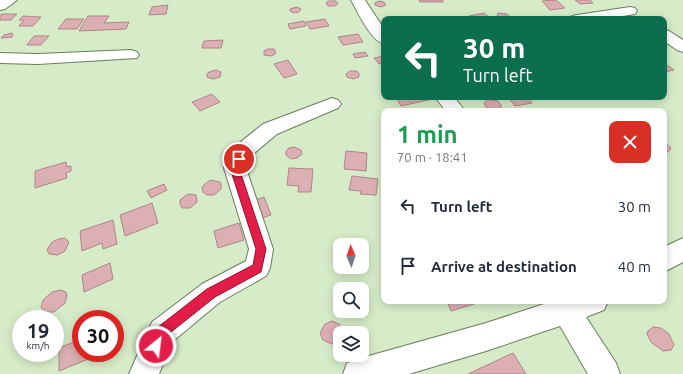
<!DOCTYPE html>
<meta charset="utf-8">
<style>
:root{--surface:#fff;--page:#f6f6f7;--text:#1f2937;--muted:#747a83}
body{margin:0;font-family:Ubuntu,sans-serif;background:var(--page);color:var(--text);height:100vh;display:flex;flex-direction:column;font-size:15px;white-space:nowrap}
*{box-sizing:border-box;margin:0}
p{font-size:13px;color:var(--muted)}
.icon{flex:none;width:22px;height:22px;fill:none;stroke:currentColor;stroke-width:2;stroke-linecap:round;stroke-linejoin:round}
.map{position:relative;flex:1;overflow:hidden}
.panel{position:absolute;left:381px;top:108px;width:286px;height:196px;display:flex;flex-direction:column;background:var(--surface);border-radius:8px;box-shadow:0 2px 10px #0003}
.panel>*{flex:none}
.guide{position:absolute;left:381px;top:16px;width:286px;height:84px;border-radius:8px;box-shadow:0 2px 10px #0003;background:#0b6e4f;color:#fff;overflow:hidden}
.needle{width:26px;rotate:358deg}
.tools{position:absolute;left:333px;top:238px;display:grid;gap:8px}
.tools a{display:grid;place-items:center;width:36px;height:36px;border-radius:8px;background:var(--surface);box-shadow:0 2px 10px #0003;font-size:20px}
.speed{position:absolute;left:12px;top:310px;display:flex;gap:8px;font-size:20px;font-weight:700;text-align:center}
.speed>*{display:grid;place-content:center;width:52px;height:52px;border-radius:50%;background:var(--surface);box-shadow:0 2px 10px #0003;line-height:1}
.speed small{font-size:10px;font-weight:400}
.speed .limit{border:6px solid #d22;background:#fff;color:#111}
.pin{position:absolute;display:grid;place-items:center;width:34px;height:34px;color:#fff;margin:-17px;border:2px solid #fff;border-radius:50%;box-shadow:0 1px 4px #0007}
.me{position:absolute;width:44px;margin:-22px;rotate:29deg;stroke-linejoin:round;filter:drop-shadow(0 0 3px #0008)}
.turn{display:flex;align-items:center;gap:14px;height:84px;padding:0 16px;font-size:18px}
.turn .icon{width:52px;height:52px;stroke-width:2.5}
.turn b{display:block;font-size:28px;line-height:34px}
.round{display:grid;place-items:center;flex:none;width:42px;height:42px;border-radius:8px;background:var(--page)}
.head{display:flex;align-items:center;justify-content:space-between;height:68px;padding:0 16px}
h1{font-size:24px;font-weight:600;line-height:30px;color:#1e9e55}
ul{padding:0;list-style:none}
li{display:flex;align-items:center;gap:12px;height:60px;padding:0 16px}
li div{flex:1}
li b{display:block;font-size:15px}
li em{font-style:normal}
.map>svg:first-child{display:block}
.building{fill:#dcafb2;stroke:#af8488}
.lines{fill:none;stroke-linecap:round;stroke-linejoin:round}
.street-casing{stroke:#6a7d5e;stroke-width:2}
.street{fill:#fff;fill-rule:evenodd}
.route{fill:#e11d48;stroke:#92132f}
</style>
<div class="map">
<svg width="683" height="374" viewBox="0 0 683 374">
<rect width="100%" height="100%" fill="#d6ecc8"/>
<path class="building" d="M 419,0 L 443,0 L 443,2 L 420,2 Z
M 556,0 L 565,8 L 550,10 L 542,1 Z
M 575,0 L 590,0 L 593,3 L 580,4 Z
M 328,1 L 336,1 L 338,4 L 334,6 L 328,6 L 326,3 Z
M 379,1 L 384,2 L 386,5 L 381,7 L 375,5 L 375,3 Z
M 168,5 L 166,14 L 149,15 L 152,7 Z
M 297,7 L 301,9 L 299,12 L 294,13 L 290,11 L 290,9 Z
M 484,13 L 491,19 L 473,19 L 469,16 Z
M 498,13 L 507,14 L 511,18 L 500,19 L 497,16 Z
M 2,14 L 17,14 L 11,20 L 0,20 L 0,16 Z
M 23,16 L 41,17 L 33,26 L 19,26 L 24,20 L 19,20 Z
M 88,16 L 109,16 L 104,23 L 129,22 L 126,29 L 79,31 Z
M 66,19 L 84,19 L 77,29 L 58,29 Z
M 325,19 L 329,26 L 310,29 L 306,22 Z
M 304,21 L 306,26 L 290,29 L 288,24 Z
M 12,33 L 13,35 L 12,37 L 1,38 L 4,35 Z
M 358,34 L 363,42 L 343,45 L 338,37 Z
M 34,36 L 49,36 L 41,45 L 27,45 Z
M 223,40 L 221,48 L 202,48 L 204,41 Z
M 268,49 L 274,49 L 276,53 L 272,56 L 264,55 L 264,51 Z
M 365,52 L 368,56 L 355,58 L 353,54 Z
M 384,56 L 384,63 L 379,64 L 374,58 Z
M 288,60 L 297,74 L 284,78 L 274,64 Z
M 664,63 L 674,70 L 664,72 Z
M 216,70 L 221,72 L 220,77 L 213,79 L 207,77 L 207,74 L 209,72 Z
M 350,71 L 357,71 L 359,74 L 359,77 L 353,79 L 347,77 L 346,74 Z
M 212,94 L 220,102 L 200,111 L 192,102 Z
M 396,97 L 425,97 L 428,100 L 401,106 Z
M 508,97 L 527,97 L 532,103 L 515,106 Z
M 488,99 L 498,101 L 501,105 L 501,108 L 494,110 L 486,107 L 484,103 Z
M 664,142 L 671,148 L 668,152 L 664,153 Z
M 294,147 L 301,150 L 302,154 L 297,158 L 291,159 L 286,155 L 286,151 L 289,148 Z
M 346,151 L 367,153 L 366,171 L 344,169 Z
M 66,162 L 67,167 L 71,166 L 71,171 L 66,173 L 67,178 L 35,188 L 35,171 Z
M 289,168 L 313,169 L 311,192 L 298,192 L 299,186 L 287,185 Z
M 352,176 L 378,179 L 376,195 L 360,194 L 361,191 L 349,190 Z
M 211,180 L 220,182 L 221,184 L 221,189 L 214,195 L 207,195 L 203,192 L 202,187 L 206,183 Z
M 164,184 L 167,190 L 151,198 L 147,191 Z
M 188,194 L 196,195 L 197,202 L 190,208 L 182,208 L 180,204 L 180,200 Z
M 264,197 L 271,215 L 259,219 L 252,201 Z
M 152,203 L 158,223 L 125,236 L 120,215 Z
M 113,220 L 117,244 L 103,249 L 102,243 L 82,251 L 80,231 Z
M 239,223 L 244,240 L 218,248 L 214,231 Z
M 65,238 L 69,242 L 65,251 L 58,255 L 49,254 L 47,250 L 52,242 L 59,239 Z
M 110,263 L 113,279 L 84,292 L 82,275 Z
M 60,290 L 66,292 L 67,295 L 65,303 L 54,312 L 45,312 L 41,307 L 43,300 L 52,292 Z
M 447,301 L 472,301 L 474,304 L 451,311 Z
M 332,321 L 339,324 L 341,327 L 343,333 L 340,333 L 339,341 L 332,344 L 323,340 L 320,333 L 325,324 Z
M 653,327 L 661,328 L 669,334 L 674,345 L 671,350 L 663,351 L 651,342 L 647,334 L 648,331 Z
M 81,339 L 81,353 L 103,353 L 59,371 L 59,348 Z
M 513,353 L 526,374 L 468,374 Z"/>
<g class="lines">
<g class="street-casing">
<path id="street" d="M 0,0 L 17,0 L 5,9 L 0,10 Z
M 351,0 L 365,0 L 384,29 L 384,44 C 370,40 358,12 351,0 Z
M 630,7 L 635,8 L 637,11 L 635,14 L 606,19 L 570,19 L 572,16 L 577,15 Z
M 664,29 L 669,31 L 683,40 L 683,52 L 677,50 L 664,41 Z
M 131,50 L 137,52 L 139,55 L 137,58 L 38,64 L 0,63 L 0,53 L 38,54 Z
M 435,97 L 454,97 L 465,111 L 446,111 Z
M 332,98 L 338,100 L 341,104 L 338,108 L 277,134 L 252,155 L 246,168 L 273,249 L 270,268 L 266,276 L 220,302 L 172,342 L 159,374 L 129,374 L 152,322 L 202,284 L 246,261 L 249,249 L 224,168 L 237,145 L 263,124 Z
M 683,238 L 683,262 L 664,272 L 664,247 Z
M 546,301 L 608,301 L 604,310 L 586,317 L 616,363 L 620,374 L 588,374 L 560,326 L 486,351 L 409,374 L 343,374 L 347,363 L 358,359 L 486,323 L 547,303 Z"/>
</g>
<use href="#street" class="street"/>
</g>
<path class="route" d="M 239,156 L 244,159 L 239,168 L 266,249 L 261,272 L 215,297 L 166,336 L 160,350 L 156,352 L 152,350 L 150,346 L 158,327 L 207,289 L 253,265 L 256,249 L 230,168 L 236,157 Z"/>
</svg>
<div class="tools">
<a><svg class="needle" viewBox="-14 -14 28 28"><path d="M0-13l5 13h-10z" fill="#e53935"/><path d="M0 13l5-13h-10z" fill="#747a83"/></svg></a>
<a><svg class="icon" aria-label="search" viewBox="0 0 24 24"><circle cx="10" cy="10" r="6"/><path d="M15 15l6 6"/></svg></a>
<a><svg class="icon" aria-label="layers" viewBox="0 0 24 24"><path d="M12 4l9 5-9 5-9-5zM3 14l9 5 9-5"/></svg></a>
</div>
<div class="speed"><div>19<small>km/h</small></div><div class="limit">30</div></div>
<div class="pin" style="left:239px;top:159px;background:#d93025"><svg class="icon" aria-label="arrive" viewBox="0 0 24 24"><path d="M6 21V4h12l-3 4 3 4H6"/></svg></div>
<svg class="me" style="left:156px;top:346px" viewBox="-20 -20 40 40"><circle r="17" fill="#e11d48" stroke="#fff" stroke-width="3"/><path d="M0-11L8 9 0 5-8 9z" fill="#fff"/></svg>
<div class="guide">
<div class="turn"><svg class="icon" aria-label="left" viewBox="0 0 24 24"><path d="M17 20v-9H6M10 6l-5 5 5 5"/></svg><div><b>30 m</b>Turn left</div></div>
</div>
<section class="panel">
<div class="head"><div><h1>1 min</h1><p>70 m · 18:41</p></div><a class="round" style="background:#d93025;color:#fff"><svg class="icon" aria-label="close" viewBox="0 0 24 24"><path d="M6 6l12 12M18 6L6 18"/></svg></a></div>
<ul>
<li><svg class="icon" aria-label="left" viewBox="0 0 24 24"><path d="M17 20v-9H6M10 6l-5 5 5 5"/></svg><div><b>Turn left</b></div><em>30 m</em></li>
<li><svg class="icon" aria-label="arrive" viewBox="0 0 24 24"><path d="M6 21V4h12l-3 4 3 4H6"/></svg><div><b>Arrive at destination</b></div><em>40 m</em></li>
</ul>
</section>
</div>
